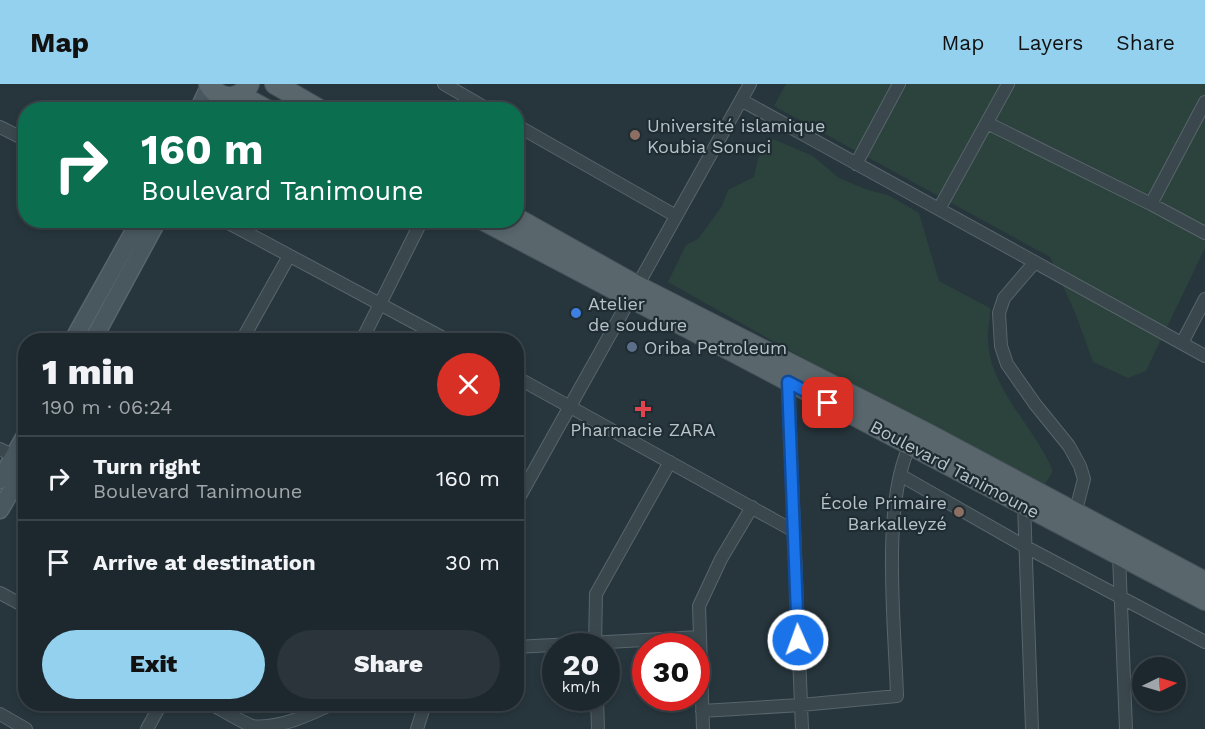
<!DOCTYPE html>
<meta charset="utf-8">
<style>
:root{--surface:#1d282e;--page:#2a343a;--text:#f1f3f6;--muted:#a0a6aa;--line:#3b444a;--accent:#94d1ef}
body{margin:0;font-family:"Work Sans",sans-serif;background:var(--page);color:var(--text);height:100vh;display:flex;flex-direction:column;font-size:22px;white-space:nowrap}
*{box-sizing:border-box;margin:0}
p{font-size:20px;color:var(--muted)}
.icon{flex:none;width:33px;height:33px;fill:none;stroke:currentColor;stroke-width:2;stroke-linecap:round;stroke-linejoin:round}
.map{position:relative;flex:1;overflow:hidden}
.sheet{position:absolute;left:18px;top:249px;width:506px;height:378px;display:flex;flex-direction:column;background:var(--surface);border-radius:24px;box-shadow:0 3px 9px #0003,0 0 0 2px var(--line)}
.sheet>*{flex:none}
.hud{position:absolute;left:18px;top:18px;width:506px;height:126px;border-radius:24px;box-shadow:0 3px 9px #0003,0 0 0 2px var(--line);background:#0b6e4f;color:#fff;overflow:hidden}
.needle{width:39px;rotate:85deg}
.buttons{position:absolute;left:1132px;top:573px;display:grid;gap:12px}
.buttons a{display:grid;place-items:center;width:54px;height:54px;border-radius:50%;background:var(--surface);box-shadow:0 3px 9px #0003,0 0 0 2px var(--line);font-size:30px}
.speed{position:absolute;left:542px;top:549px;display:flex;gap:12px;font-size:30px;font-weight:700;text-align:center}
.speed>*{display:grid;place-content:center;width:78px;height:78px;border-radius:50%;background:var(--surface);box-shadow:0 3px 9px #0003,0 0 0 2px var(--line);line-height:1}
.speed small{font-size:15px;font-weight:400}
.speed .limit{border:9px solid #d22;background:#fff;color:#111}
.pin{position:absolute;display:grid;place-items:center;width:51px;height:51px;color:#fff;margin:-26px;border-radius:12px;box-shadow:0 3px 9px #0006}
.me{position:absolute;width:66px;margin:-33px;rotate:358deg;stroke-linejoin:round;filter:drop-shadow(0 0 4px #0008)}
.turn{display:flex;align-items:center;gap:21px;height:126px;padding:0 24px;font-size:27px}
.turn .icon{width:78px;height:78px;stroke-width:2.5}
.turn b{display:block;font-size:42px;line-height:51px}
.round{display:grid;place-items:center;flex:none;width:63px;height:63px;border-radius:32px;background:var(--page)}
.overview{display:flex;align-items:center;justify-content:space-between;height:102px;padding:0 24px}
h1{font-size:36px;font-weight:800;line-height:45px}
.action{display:flex;gap:12px;margin-top:auto;padding:12px 24px}
.action a{flex:1;height:69px;border-radius:36px;background:var(--accent);color:#111;font-size:24px;font-weight:800;line-height:69px;text-align:center}
.action a+a{background:var(--page);color:var(--text)}
ul{padding:0;list-style:none}
li{display:flex;align-items:center;gap:18px;height:84px;padding:0 24px;border-top:2px solid var(--line)}
li div{flex:1}
li b{display:block;font-size:22px}
li em{font-style:normal}
header{display:flex;align-items:center;gap:36px;box-sizing:border-box;height:84px;padding:0 30px;background:var(--accent);color:#111}
header strong{font-size:28px}
nav{display:flex;gap:33px;margin-inline-start:auto;font-size:21px}
.map>svg:first-child{display:block}
.green{fill:#2c423c}
.lines{fill:none;stroke-linecap:round;stroke-linejoin:round}
.street-casing{stroke:#58656b;stroke-width:14}
.secondary-casing{stroke:#58656b;stroke-width:19}
.primary-casing{stroke:#465359;stroke-width:22}
.street{stroke:#3a474d;stroke-width:12}
.secondary{stroke:#49585f;stroke-width:16}
.primary{stroke:#59676d;stroke-width:20}
.route-casing{stroke:#114b97;stroke-width:15}
.route{stroke:#1a73e8;stroke-width:10}
.education-dot{fill:#8d6e63;stroke:#1f2c32;stroke-width:2}
.shop-dot{fill:#3f7fe0;stroke:#1f2c32;stroke-width:2}
.service-dot{fill:#5c6f8a;stroke:#1f2c32;stroke-width:2}
.health-dot{fill:#e0444e;stroke:#1f2c32;stroke-width:2}
.labels{text-anchor:middle;dominant-baseline:central;stroke-width:4.5;stroke-linejoin:round;paint-order:stroke}
.poi-label{font-size:18px;fill:#b6c2c8;stroke:#1f2c32;text-anchor:start}
.street-label{font-size:18px;fill:#b6c2c8;stroke:#1f2c32}
</style>
<header>
<strong>Map</strong>
<nav><a>Map</a><a>Layers</a><a>Share</a></nav>
</header>
<div class="map">
<svg width="1205" height="645" viewBox="0 0 1205 645">
<rect width="100%" height="100%" fill="#27363d"/>
<path class="green" d="M 786,0 L 1205,0 L 1205,164 L 1146,287 L 1128,294 L 1093,278 L 1076,231 L 1050,173 L 774,22 Z
M 773,55 L 813,72 L 839,94 L 868,106 L 888,111 L 919,129 L 939,197 L 990,224 C 991,235 987,245 988,256 C 990,306 1035,343 1053,387 L 1045,400 L 810,278 L 668,198 L 686,161 L 698,155 L 722,122 L 728,106 L 754,93 L 758,75 L 767,56 Z"/>
<g class="lines">
<g class="street-casing">
<path id="street" d="M 444,0 L 489,26
M 741,16 L 1205,272
M 987,39 L 1151,120 L 1205,149
M 516,41 L 676,132
M 0,43 L 26,56
M 856,80 L 899,0
M 1151,120 L 1205,18
M 939,125 L 1008,0
M 223,136 L 447,256
M 1035,178 L 1004,214 L 999,229 L 1001,262 L 1007,280 L 1035,320 L 1069,362 L 1080,382 L 1084,395 L 1075,430
M 242,256 L 289,172
M 362,256 L 422,136
M 1182,259 L 1205,215
M 516,293 L 794,447
M 788,298 L 802,645
M 0,365 L 14,372
M 900,391 L 1026,463 L 1205,558
M 516,419 L 750,0
M 1024,421 L 1032,645
M 1119,472 L 1126,645
M 0,509 L 26,523
M 595,562 L 596,510 L 670,378
M 516,563 L 699,553
M 597,614 L 598,645
M 211,620 C 224,627 238,636 252,642 C 279,645 309,631 332,620
M 702,627 L 801,621 L 897,612 C 895,542 881,422 910,361
M 0,630 L 26,645
M 147,645 L 161,620
M 417,645 L 425,620
M 703,645 L 699,522 L 721,475 L 752,423"/>
</g>
<g class="secondary-casing">
<path id="secondary" d="M 198,26 L 210,1
M 73,256 L 140,136
M 93,256 L 158,136
M 0,396 L 26,350
M 0,426 L 26,382"/>
</g>
<g class="primary-casing">
<path id="primary" d="M 209,0 C 219,17 240,18 249,0
M 275,0 L 320,26
M 239,11 L 267,26
M 516,134 L 637,202 L 928,350 L 1205,498
M 483,136 L 1205,516"/>
</g>
<use href="#street" class="street"/>
<use href="#secondary" class="secondary"/>
<use href="#primary" class="primary"/>
</g>
<g class="lines">
<g class="route-casing">
<path id="route" d="M 798,556 L 788,298 L 828,319"/>
</g>
<use href="#route" class="route"/>
</g>
<g class="education-dot">
<circle cx="635" cy="51" r="6"/>
<circle cx="959" cy="428" r="6"/>
</g>
<circle class="shop-dot" cx="576" cy="229" r="6"/>
<circle class="service-dot" cx="632" cy="263" r="6"/>
<path class="health-dot" d="M640 316h6v6h6v6h-6v6h-6v-6h-6v-6h6z"/>
<g class="labels">
<g class="poi-label">
<text x="647" y="41">Université islamique<tspan x="647" dy="21">Koubia Sonuci</tspan></text>
<text x="588" y="219">Atelier<tspan x="588" dy="21">de soudure</tspan></text>
<text x="644" y="263">Oriba Petroleum</text>
<text x="643" y="345" text-anchor="middle">Pharmacie ZARA</text>
<text x="947" y="418" text-anchor="end">École Primaire<tspan x="947" dy="21">Barkalleyzé</tspan></text>
</g>
<g class="street-label">
<text transform="translate(955 385) rotate(28)">Boulevard Tanimoune</text>
</g>
</g>
</svg>
<div class="buttons">
<a><svg class="needle" viewBox="-14 -14 28 28"><path d="M0-13l5 13h-10z" fill="#e53935"/><path d="M0 13l5-13h-10z" fill="#a0a6aa"/></svg></a>
</div>
<div class="speed"><div>20<small>km/h</small></div><div class="limit">30</div></div>
<div class="pin" style="left:828px;top:319px;background:#d93025"><svg class="icon" aria-label="arrive" viewBox="0 0 24 24"><path d="M6 21V4h12l-3 4 3 4H6"/></svg></div>
<svg class="me" style="left:798px;top:556px" viewBox="-20 -20 40 40"><circle r="17" fill="#1a73e8" stroke="#fff" stroke-width="3"/><path d="M0-11L8 9 0 5-8 9z" fill="#fff"/></svg>
<div class="hud">
<div class="turn"><svg class="icon" aria-label="right" viewBox="0 0 24 24"><path d="M7 20v-9h11M14 6l5 5-5 5"/></svg><div><b>160 m</b>Boulevard Tanimoune</div></div>
</div>
<section class="sheet">
<div class="overview"><div><h1>1 min</h1><p>190 m · 06:24</p></div><a class="round" style="background:#d93025;color:#fff"><svg class="icon" aria-label="close" viewBox="0 0 24 24"><path d="M6 6l12 12M18 6L6 18"/></svg></a></div>
<ul>
<li><svg class="icon" aria-label="right" viewBox="0 0 24 24"><path d="M7 20v-9h11M14 6l5 5-5 5"/></svg><div><b>Turn right</b><p>Boulevard Tanimoune</p></div><em>160 m</em></li>
<li><svg class="icon" aria-label="arrive" viewBox="0 0 24 24"><path d="M6 21V4h12l-3 4 3 4H6"/></svg><div><b>Arrive at destination</b></div><em>30 m</em></li>
</ul>
<div class="action"><a>Exit</a><a>Share</a></div>
</section>
</div>
